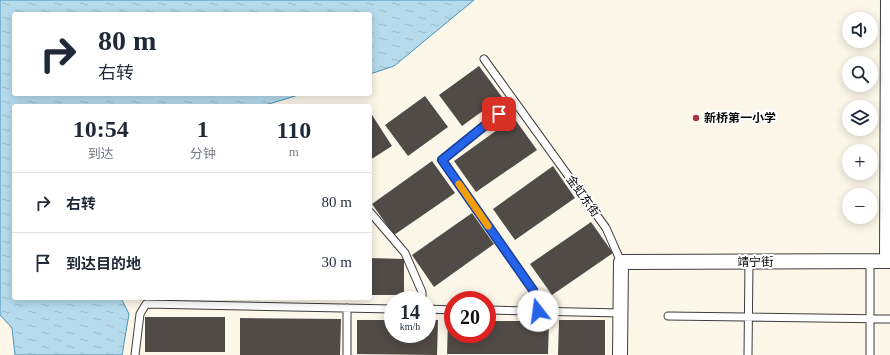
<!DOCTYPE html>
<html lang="zh">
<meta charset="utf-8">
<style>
:root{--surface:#fff;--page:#f6f6f7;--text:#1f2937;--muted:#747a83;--line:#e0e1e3}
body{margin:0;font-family:"Times New Roman","Noto Sans SC",serif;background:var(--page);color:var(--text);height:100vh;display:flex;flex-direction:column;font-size:15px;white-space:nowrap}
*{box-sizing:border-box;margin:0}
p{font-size:13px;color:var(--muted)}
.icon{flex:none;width:22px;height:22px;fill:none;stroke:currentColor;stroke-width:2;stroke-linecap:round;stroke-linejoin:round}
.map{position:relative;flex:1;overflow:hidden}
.sheet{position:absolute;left:12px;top:104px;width:360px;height:196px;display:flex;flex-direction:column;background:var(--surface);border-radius:4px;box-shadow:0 2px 10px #0003}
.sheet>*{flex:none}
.top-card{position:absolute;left:12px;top:12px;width:360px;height:84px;border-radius:4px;box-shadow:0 2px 10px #0003;background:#fff;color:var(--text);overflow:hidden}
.buttons{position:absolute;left:842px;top:12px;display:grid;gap:8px}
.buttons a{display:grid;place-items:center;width:36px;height:36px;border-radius:50%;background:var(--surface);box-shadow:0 2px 10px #0003;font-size:20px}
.speed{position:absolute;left:384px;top:291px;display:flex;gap:8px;font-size:20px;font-weight:700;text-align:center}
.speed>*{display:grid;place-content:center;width:52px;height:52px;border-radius:50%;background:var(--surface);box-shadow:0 2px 10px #0003;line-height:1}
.speed small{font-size:10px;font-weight:400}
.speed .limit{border:6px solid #d22;background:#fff;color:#111}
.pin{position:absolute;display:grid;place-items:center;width:34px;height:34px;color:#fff;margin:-17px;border-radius:8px;box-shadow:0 2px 6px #0006}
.me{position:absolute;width:44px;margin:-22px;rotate:345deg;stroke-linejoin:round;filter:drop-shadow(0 0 3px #0008)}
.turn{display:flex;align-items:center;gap:14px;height:84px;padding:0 20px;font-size:18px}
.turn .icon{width:52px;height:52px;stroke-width:2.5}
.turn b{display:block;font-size:28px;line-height:34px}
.eta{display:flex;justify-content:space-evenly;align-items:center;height:68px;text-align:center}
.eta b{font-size:24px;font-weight:700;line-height:28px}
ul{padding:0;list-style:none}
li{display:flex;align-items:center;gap:12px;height:60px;padding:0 20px;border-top:1px solid var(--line)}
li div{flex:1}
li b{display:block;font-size:15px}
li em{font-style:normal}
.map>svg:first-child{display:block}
.water{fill:url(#water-ripples);stroke:#4692b9}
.building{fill:#514b48}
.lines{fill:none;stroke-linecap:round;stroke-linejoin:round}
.service-casing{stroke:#3d3d3d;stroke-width:9}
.minor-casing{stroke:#3d3d3d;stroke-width:16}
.service{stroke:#fff;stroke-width:7}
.minor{stroke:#fff;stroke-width:14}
.route-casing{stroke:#184099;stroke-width:10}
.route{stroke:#2563eb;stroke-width:7}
.slow{stroke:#f59e0b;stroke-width:7}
.poi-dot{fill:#a63642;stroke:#fff;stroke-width:1.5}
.labels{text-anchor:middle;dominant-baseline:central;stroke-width:4;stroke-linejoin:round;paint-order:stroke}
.poi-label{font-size:12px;font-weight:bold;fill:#0a0a0a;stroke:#fff;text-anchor:start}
.street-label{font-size:12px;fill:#0a0a0a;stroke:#fff}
</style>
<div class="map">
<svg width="890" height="355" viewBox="0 0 890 355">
<defs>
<pattern id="water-ripples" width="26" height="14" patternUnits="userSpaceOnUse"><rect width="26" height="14" fill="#b5dbec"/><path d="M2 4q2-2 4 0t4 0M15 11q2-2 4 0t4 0" fill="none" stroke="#9abbc9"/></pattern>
</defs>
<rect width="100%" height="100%" fill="#fcf7e9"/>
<path class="water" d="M 0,0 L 474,0 L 394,66 L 370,74 L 370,14 L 14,14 L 14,94 L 302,94 L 262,106 L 14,106 L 14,298 L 121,298 L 129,314 L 122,355 L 15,355 L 12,328 L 0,315 Z"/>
<path class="building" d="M 479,66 L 502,97 L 462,126 L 439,95 Z
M 425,96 L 448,127 L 408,156 L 385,125 Z
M 372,115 L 392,146 L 370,160 L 370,116 Z
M 514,118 L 537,150 L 476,192 L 454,161 Z
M 432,161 L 455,193 L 394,235 L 372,204 Z
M 553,166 L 575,198 L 515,240 L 493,209 Z
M 472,213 L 494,244 L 434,287 L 412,255 Z
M 591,222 L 613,253 L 552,295 L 530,264 Z
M 370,258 L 404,259 L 404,295 L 370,295 Z
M 145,317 L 225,317 L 225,352 L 145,352 Z
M 240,318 L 341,319 L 340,355 L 240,355 Z
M 357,320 L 393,320 L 393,334 L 427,334 L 427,320 L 438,320 L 437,355 L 357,354 Z
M 559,320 L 605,320 L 605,355 L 558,355 Z
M 448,321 L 453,321 L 453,334 L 487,334 L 487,321 L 549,321 L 548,354 L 447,354 Z"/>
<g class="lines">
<g class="service-casing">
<path id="service" d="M 484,59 L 606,228 L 621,262
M 499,114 L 442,160 L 533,290 L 538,311
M 370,212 L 405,253 L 422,292 L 422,300
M 427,309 L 453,310
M 487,310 L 620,313
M 668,316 L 890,319
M 135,355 L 140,314 L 146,304 L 393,309
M 347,355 L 347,308
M 748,355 L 749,262
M 870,355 L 870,261"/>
</g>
<g class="minor-casing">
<path id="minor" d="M 887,261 L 888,0
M 620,355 L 621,262 L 890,261"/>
</g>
<use href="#service" class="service"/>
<use href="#minor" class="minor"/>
</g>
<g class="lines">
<g class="route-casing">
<path id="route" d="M 499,114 L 442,160 L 533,290 L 538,311"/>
</g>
<use href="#route" class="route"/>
<path class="slow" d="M 459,184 L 488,226"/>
</g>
<circle class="poi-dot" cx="696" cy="118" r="4"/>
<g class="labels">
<g class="poi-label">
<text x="704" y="118">新桥第一小学</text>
</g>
<g class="street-label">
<text transform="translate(583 196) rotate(54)">金虹东街</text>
<text x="755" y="262">靖宁街</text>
</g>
</g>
</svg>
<div class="buttons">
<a><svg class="icon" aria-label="sound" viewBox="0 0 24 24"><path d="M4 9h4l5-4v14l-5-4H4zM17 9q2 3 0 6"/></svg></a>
<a><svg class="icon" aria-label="search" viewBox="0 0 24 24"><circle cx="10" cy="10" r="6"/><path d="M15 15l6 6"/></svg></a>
<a><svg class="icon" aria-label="layers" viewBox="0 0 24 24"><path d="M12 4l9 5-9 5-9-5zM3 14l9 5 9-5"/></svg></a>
<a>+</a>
<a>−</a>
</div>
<div class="speed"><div>14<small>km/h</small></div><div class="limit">20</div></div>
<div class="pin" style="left:499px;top:114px;background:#d93025"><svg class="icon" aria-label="arrive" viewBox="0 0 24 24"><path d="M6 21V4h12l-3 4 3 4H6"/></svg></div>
<svg class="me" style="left:538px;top:311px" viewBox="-20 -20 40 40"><circle r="19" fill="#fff"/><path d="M0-13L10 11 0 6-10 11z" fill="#2563eb"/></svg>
<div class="top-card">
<div class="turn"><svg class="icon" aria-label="right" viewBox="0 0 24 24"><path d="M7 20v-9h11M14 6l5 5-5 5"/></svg><div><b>80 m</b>右转</div></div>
</div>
<section class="sheet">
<div class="eta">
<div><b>10:54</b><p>到达</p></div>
<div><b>1</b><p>分钟</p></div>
<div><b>110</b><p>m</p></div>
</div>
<ul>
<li><svg class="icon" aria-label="right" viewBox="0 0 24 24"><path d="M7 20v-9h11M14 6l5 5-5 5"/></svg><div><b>右转</b></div><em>80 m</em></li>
<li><svg class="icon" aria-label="arrive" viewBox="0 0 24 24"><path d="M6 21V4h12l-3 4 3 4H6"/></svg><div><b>到达目的地</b></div><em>30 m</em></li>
</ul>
</section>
</div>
